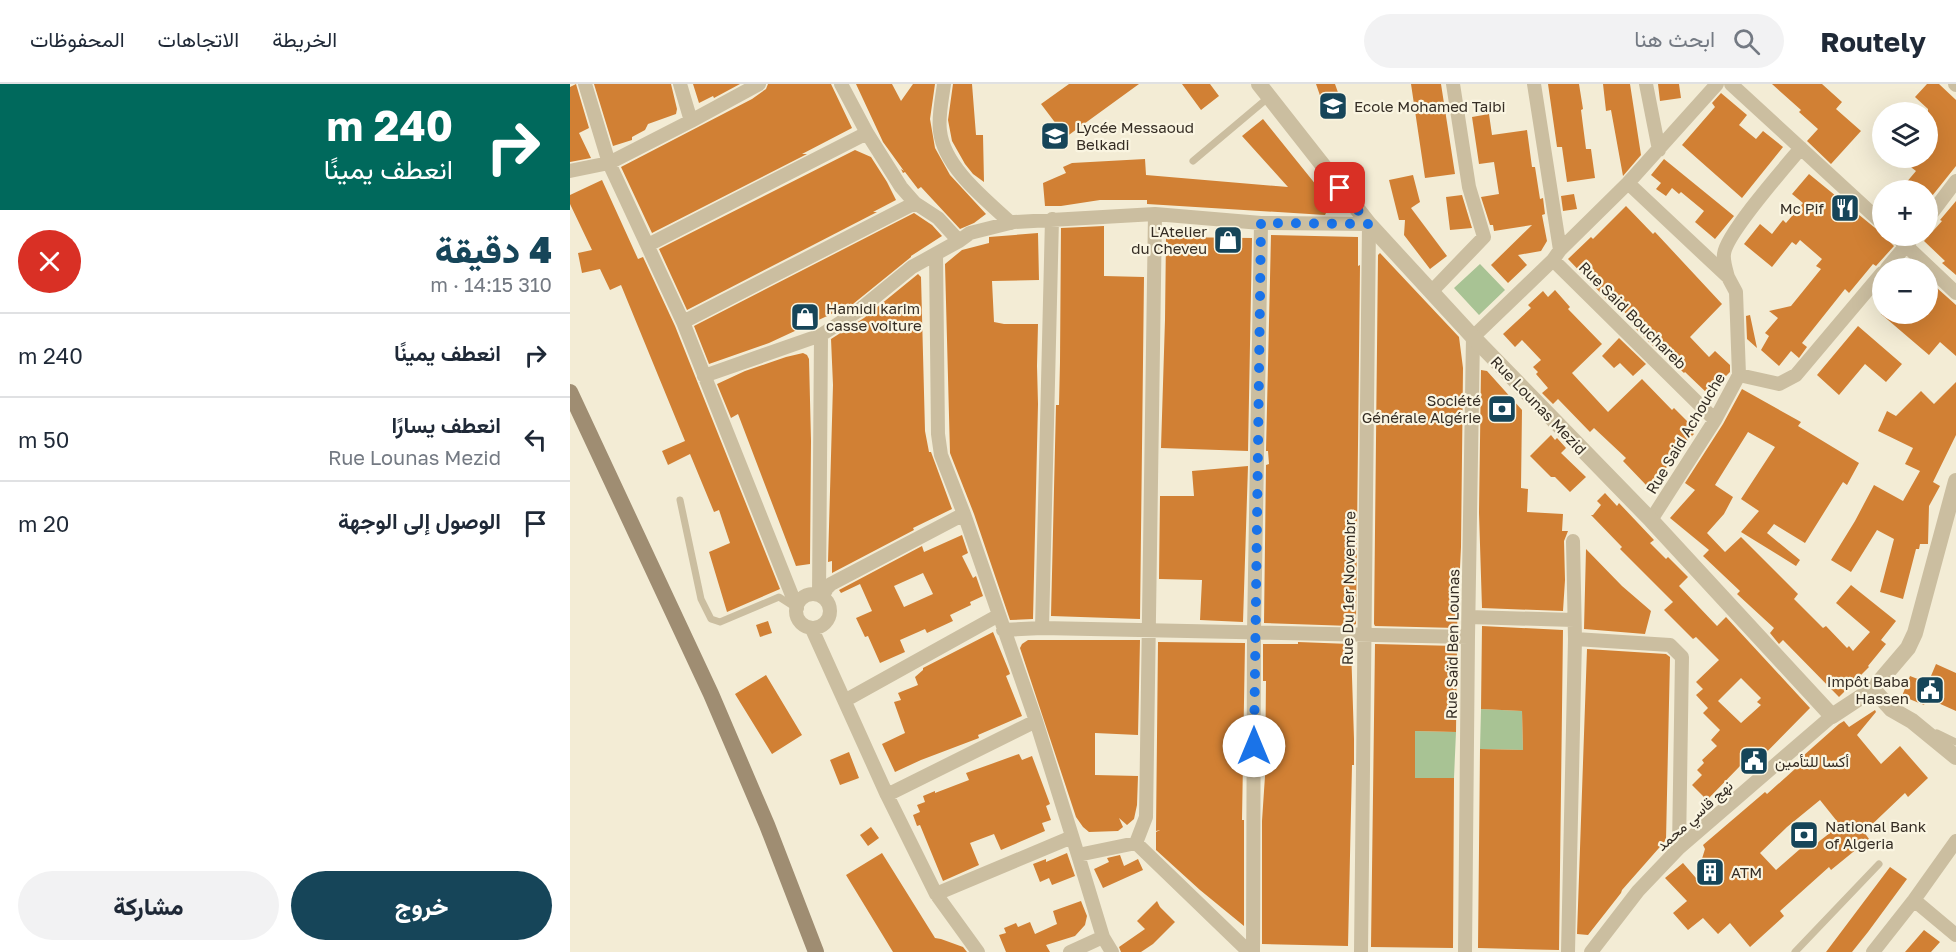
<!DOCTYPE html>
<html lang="ar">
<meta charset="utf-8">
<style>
:root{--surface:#fff;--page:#f2f2f3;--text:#1f2937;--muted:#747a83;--line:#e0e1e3;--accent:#164559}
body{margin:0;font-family:"Golos Text",Vazirmatn,sans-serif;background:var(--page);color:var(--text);direction:rtl;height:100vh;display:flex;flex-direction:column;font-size:22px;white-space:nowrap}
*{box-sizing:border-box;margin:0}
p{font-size:20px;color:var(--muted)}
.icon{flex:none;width:33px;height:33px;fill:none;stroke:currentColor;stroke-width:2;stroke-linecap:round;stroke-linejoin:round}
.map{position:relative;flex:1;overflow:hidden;direction:ltr}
.sheet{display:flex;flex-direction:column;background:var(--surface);width:570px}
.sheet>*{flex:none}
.top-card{background:#00695c;color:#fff;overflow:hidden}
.fabs{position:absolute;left:1302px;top:18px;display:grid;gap:12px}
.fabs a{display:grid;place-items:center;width:66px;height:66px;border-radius:50%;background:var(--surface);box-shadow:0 6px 24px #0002;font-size:30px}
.pin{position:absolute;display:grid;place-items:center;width:51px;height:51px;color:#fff;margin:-26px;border-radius:12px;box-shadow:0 3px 9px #0006}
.me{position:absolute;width:66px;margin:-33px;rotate:0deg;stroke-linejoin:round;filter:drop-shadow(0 0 4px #0008)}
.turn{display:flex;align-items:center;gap:21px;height:126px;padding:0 18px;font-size:27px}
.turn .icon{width:78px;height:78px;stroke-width:2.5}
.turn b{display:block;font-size:42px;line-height:51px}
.round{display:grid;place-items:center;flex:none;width:63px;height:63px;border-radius:32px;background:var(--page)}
.overview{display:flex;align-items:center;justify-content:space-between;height:102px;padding:0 18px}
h1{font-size:36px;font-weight:800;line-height:45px;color:var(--accent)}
.action{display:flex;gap:12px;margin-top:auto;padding:12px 18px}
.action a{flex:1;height:69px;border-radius:36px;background:var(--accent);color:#fff;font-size:24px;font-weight:800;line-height:69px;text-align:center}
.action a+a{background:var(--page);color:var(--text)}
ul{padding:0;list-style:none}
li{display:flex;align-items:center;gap:18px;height:84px;padding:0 18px;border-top:2px solid var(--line)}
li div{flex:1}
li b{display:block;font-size:22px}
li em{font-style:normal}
header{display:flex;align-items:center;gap:36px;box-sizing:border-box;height:84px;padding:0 30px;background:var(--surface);border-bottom:2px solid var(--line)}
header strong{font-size:28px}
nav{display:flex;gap:33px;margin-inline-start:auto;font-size:21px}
.search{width:420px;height:54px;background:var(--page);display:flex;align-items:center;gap:15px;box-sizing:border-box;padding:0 21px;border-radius:33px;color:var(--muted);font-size:22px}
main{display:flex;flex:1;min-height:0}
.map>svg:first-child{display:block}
.green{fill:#a8c394}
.building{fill:#d18034;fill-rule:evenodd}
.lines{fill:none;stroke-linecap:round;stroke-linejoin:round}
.service{stroke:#cbbea0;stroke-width:7}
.minor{stroke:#cbbea0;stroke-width:14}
.tertiary{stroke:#cbbea0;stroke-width:16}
.secondary{stroke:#9f8d72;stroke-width:16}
.route{stroke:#1a73e8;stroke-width:10;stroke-dasharray:0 18}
.labels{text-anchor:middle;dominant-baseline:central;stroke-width:4.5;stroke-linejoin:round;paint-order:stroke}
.poi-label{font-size:15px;fill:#352d24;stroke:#faf5e1;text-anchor:start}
.street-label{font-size:15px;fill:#352d24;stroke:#faf5e1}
</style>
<header>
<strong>Routely</strong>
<div class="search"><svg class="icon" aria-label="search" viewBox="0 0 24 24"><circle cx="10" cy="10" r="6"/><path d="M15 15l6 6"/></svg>ابحث هنا</div>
<nav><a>الخريطة</a><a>الاتجاهات</a><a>المحفوظات</a></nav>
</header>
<main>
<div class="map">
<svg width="1386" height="868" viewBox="0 0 1386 868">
<rect width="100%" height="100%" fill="#f3ecd5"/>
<path class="green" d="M 910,180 L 935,206 L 909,231 L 884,204 Z
M 911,625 L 952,627 L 953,666 L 910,665 Z
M 845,647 L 886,648 L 884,694 L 845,694 Z"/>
<path class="building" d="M 6,0 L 19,44 L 9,49 L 21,74 L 0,78 L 0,3 Z
M 24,0 L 101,0 L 107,25 L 106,30 L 78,40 L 75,46 L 62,53 L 62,56 L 43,62 Z
M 123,0 L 170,0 L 144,14 L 143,12 L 129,19 Z
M 198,0 L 261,0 L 282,44 L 232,70 L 237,70 L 82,149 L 51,83 L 182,15 L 196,5 Z
M 286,0 L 322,0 L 331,17 L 343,0 L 365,0 L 360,35 L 365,64 L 380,91 L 416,130 L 404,139 L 390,145 L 351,103 L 348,105 L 335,88 L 333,89 L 331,85 L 334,87 L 313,58 Z
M 383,0 L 402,0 L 406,51 L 413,51 L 414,98 L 403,90 L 395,80 L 382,57 L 378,36 Z
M 499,0 L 569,0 L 496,53 L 471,20 Z
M 612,0 L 640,0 L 649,12 L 631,26 Z
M 746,0 L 765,0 L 771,17 L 754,23 Z
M 841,0 L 871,0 L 885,90 L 855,94 Z
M 978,0 L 1009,0 L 1013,25 L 1011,26 L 1016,65 L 1021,65 L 1025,94 L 997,98 L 992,63 L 987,63 Z
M 1033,0 L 1060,0 L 1071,71 L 1053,92 L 1041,26 L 1036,27 Z
M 1088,0 L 1109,0 L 1111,14 L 1090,17 Z
M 1202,0 L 1252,0 L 1272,18 L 1266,25 L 1291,47 L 1261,80 L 1237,57 L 1248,45 L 1229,28 L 1231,26 Z
M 1357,0 L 1369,0 L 1386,16 L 1386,82 L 1358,117 L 1358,106 L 1330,106 L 1346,87 L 1329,74 L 1358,74 L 1358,25 L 1345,13 Z
M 1151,9 L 1177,31 L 1169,41 L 1186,55 L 1193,47 L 1213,63 L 1172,114 L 1112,61 L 1145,23 L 1142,19 Z
M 919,30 L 922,51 L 957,46 L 962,83 L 965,83 L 970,115 L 973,114 L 975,130 L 972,131 L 977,157 L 971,167 L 948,171 L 957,181 L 938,199 L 921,181 L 962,141 L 924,147 L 923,141 L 920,141 L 911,113 L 929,110 L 924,78 L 909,80 L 902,33 Z
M 693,35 L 759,117 L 759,123 L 755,131 L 577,120 L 577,116 L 530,116 L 491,122 L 475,122 L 473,99 L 496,89 L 493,83 L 502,79 L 575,75 L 576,91 L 718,103 L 672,52 Z
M 285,66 L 301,73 L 317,98 L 326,116 L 303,128 L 307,128 L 117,226 L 89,165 Z
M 1094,75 L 1164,132 L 1145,155 L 1125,138 L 1134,127 L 1111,108 L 1109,110 L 1102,104 L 1096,112 L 1086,105 L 1091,99 L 1081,91 Z
M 1239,90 L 1310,148 L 1324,162 L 1306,182 L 1303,180 L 1279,209 L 1275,205 L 1232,259 L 1237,263 L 1229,274 L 1221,267 L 1209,282 L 1191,266 L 1199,252 L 1195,249 L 1208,234 L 1199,227 L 1221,222 L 1251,185 L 1246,182 L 1252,175 L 1230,156 L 1226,161 L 1222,158 L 1202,183 L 1174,160 L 1190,140 L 1202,150 L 1213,136 L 1216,139 L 1233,119 L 1222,110 Z
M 843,91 L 850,118 L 841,124 L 877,172 L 860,185 L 834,151 L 835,136 L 829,136 L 819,96 Z
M 32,96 L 68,175 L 73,173 L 105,242 L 210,505 L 157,528 L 139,468 L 160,459 L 149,426 L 144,428 L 120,370 L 98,381 L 92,367 L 115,357 L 51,201 L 40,206 L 30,185 L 12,189 L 8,169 L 22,166 L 0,120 L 0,111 Z
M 1004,110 L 1007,125 L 993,127 L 991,112 Z
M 892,111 L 902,144 L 880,146 L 876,113 Z
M 1386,117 L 1386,191 L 1372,179 L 1375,177 L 1354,157 L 1372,137 L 1370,136 Z
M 1056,122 L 1083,150 L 1085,148 L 1152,220 L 1120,253 L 1139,273 L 1145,267 L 1160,281 L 1160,288 L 1138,310 L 1115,288 L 1114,289 L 1090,266 L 1089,268 L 1062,241 L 1065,239 L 1046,219 L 1043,222 L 998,175 L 1021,153 L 1023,155 Z
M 344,129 L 362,141 L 372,152 L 341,172 L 341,173 L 283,220 L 199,259 L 139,280 L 124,242 Z
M 534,142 L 534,192 L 574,193 L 570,535 L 481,532 L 486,321 L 489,321 L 490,278 L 491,144 Z
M 468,149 L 469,196 L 422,197 L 424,238 L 434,240 L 468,240 L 467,282 L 468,320 L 463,535 L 440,536 L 404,430 L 380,369 L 375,180 L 392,166 L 419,159 L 419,153 Z
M 701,151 L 788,153 L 788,182 L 790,181 L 786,540 L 781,542 L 694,539 L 696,381 L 699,380 L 698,367 L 696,367 Z
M 596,153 L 682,154 L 678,367 L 591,364 L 595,236 Z
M 810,169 L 889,253 L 893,284 L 891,463 L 887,544 L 805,542 L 804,540 L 808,171 Z
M 348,190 L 351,193 L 355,347 L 359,368 L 361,368 L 382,425 L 343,444 L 344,446 L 262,489 L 262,477 L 258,478 L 263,301 L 261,255 L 294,234 Z
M 1358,196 L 1386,221 L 1386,272 L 1370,258 L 1359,271 L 1311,230 L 1358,230 Z
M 985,206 L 1000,223 L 998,225 L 1032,260 L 1002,289 L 1038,328 L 1072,295 L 1102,326 L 1104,324 L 1119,339 L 1116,342 L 1124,350 L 1094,380 L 1097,383 L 1077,402 L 1053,377 L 1056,374 L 1024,344 L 1020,348 L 988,315 L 983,320 L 972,309 L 978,304 L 966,290 L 968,288 L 963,283 L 971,276 L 952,256 L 945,263 L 933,250 L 961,224 L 958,221 L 973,207 L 978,213 Z
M 1180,231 L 1187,264 L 1177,255 L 1176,232 Z
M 1288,242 L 1332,280 L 1316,298 L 1295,280 L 1269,311 L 1247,291 Z
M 1049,254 L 1076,280 L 1063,292 L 1050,279 L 1044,284 L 1032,272 Z
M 233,269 L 237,271 L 239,275 L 241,357 L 240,480 L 226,482 L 168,330 L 161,334 L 147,300 L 175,287 L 216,273 Z
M 911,286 L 917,287 L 952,326 L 951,404 L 958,405 L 957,428 L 993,430 L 992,447 L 998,447 L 994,457 L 995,496 L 993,527 L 912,524 L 909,429 Z
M 1386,298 L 1386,351 L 1363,398 L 1370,402 L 1359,422 L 1358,460 L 1350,460 L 1349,465 L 1346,465 L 1333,515 L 1310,508 L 1324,455 L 1307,446 L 1281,488 L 1261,476 L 1285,437 L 1304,401 L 1333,417 L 1350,387 L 1335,380 L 1343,364 L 1308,347 L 1317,327 L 1326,332 L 1351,307 L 1364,320 Z
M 1172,305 L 1231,338 L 1228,342 L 1289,379 L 1277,401 L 1273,398 L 1235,459 L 1204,440 L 1197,449 L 1230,476 L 1226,482 L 1171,448 L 1189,427 L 1171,415 L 1205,363 L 1178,348 L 1145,401 L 1163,413 L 1154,430 L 1137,449 L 1155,468 L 1171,453 L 1228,510 L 1224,515 L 1253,544 L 1256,542 L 1277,564 L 1279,562 L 1283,567 L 1300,548 L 1266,519 L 1281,501 L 1326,537 L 1311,556 L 1316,560 L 1298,582 L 1299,583 L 1269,613 L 1213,556 L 1209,560 L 1200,549 L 1204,544 L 1167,510 L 1170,507 L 1133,472 L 1139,466 L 1100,434 L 1125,406 L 1115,399 L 1153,340 Z
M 981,351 L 985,356 L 987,354 L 996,364 L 991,369 L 1016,393 L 1000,408 L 985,393 L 981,393 L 960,372 Z
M 678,382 L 673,538 L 630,536 L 632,496 L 589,495 L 590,412 L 624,412 L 622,387 Z
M 1035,409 L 1047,422 L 1049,419 L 1084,456 L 1080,459 L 1096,475 L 1098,473 L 1118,493 L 1109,502 L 1147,542 L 1156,533 L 1240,624 L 1178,687 L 1171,681 L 1137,716 L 1122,701 L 1132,691 L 1127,686 L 1134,679 L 1132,676 L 1147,662 L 1141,656 L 1150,646 L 1133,629 L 1138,624 L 1126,611 L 1133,605 L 1126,598 L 1149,576 L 1126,553 L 1123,555 L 1094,526 L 1103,518 L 1050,465 L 1052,463 L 1021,431 L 1023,431 L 1031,421 L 1027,417 ZM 1171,594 L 1191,614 L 1187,618 L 1191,621 L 1171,639 L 1148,617 Z
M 392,451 L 398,469 L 392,472 L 403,494 L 406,492 L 413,512 L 400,518 L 401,521 L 380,531 L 383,537 L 357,549 L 355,545 L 330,556 L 335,568 L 310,579 L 298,552 L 295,553 L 286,534 L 302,527 L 290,500 L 271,509 L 269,506 L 352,462 L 354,468 ZM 353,489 L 363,510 L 334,523 L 324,502 Z
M 1016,465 L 1052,502 L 1081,527 L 1075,550 L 1014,545 Z
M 198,537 L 202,549 L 190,553 L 186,541 Z
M 912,542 L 993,546 L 989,866 L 908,864 L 910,665 L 953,666 L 952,627 L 911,625 Z
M 423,548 L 439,587 L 440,590 L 436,592 L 452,632 L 408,651 L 409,654 L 351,676 L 325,688 L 312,660 L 335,649 L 324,618 L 331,616 L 328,609 L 348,601 L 345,593 L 353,586 L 353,584 Z
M 458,556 L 570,556 L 568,651 L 525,649 L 525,691 L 568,692 L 567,721 L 564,735 L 557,741 L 549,734 L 553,743 L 548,747 L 519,748 L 513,743 L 506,733 L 450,564 L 452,560 Z
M 588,558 L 675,559 L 672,736 L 674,736 L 674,842 L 630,806 L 586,766 L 586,748 L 590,746 L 586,747 Z
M 728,558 L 780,560 L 781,562 L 784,655 L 784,681 L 782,681 L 778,862 L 692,860 L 692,737 L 695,692 L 696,597 L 693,597 L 693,560 L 728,560 Z
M 805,560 L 887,562 L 886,648 L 845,647 L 845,694 L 884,694 L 883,864 L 801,863 Z
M 1017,565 L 1096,570 L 1100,573 L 1096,756 L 1052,806 L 1051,809 L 1018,851 L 1007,850 Z
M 1366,580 L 1386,589 L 1386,627 L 1357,614 L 1354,621 L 1332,612 L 1340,592 L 1358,599 Z
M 196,591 L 232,651 L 202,670 L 165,610 Z
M 1305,626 L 1306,628 L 1287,651 L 1311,680 L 1330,662 L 1358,694 L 1338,713 L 1335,709 L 1294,748 L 1299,755 L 1261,786 L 1259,783 L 1210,827 L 1214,832 L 1180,863 L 1160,839 L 1148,850 L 1133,834 L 1118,846 L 1103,829 L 1117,817 L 1095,794 L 1113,779 L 1126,794 L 1135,765 L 1133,761 L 1195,708 L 1197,710 L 1235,676 L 1233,672 L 1269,640 L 1274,637 L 1279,643 ZM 1250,716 L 1270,741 L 1242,763 L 1238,758 L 1206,786 L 1190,769 L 1217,743 Z
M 279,668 L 289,694 L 270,701 L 260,676 Z
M 449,670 L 452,676 L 462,672 L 480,720 L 476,722 L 481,736 L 472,739 L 475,747 L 431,766 L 424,750 L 400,759 L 409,781 L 373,797 L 350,741 L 347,742 L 343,731 L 350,728 L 347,721 L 355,718 L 353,712 L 365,707 L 365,709 L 399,696 L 396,689 Z
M 301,743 L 309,754 L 298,762 L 290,751 Z
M 312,769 L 365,854 L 371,855 L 393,863 L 397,868 L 323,868 L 276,791 Z
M 497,769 L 505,792 L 482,801 L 479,794 L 470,798 L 463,780 L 476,775 L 476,778 Z
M 550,771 L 554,782 L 568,775 L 573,786 L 533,804 L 524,785 L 539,778 L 537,774 Z
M 1320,783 L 1337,795 L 1298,848 L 1282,868 L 1256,868 Z
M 511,817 L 517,832 L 515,841 L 505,852 L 476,861 L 480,868 L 436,868 L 429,851 L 436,849 L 434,844 L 446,839 L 448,843 L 460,838 L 465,850 L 487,840 L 483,827 Z
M 587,817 L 590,823 L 605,838 L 583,860 L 571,868 L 551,868 L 549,863 L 575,845 L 567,837 Z
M 1354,846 L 1370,858 L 1361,868 L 1335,868 Z"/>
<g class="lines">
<path class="service" d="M 623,77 L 699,13
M 110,416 L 131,515 L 141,535 L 150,538 L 209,513 L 223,522
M 1367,649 L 1386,658
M 1225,868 L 1309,780"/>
<path class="minor" d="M 15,0 L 39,79 L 113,238 L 227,524
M 110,0 L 121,37
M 271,0 L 297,49 L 331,103 L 345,119 L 368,134 L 389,157
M 374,0 C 372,15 368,32 370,47 C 374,83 415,115 441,139
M 964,0 L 990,166
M 1076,0 L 1089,66
M 1161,0 L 1312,139
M 1385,0 L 1386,1
M 0,87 L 39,79 L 121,37 L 189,0
M 1058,99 L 1158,193 L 1166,208 L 1169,291
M 1358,134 L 1386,97
M 1326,152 L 1386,209
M 78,161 L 297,49
M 366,170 L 368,350 L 371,371 L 394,430 L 466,637 L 508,771 L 566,759 L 576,733 L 585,130
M 983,176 L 1145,336
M 1317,184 L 1344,152
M 1158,193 C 1156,186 1153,177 1154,170 C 1156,150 1215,83 1231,64
M 862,207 L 914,153 L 899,103 L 883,0
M 113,238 L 345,119
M 134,292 L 251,251
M 1081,436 L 1145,336 L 1169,291 L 1209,300 L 1226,291 L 1312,189
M226 527a17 17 0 1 1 34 0a17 17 0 1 1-34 0Z
M 249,511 L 251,251 L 288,227 L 342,183 L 389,157 L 400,149 L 444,138 L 585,130 L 691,139 L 799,140 L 791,868
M 252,513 L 257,504 L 261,500 L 394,430
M 899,533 L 1004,536
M 472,544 L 482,135
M 242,545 L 317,711 L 366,810 L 408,868
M 433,546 L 472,544 L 898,553
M 1005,555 L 1100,561 L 1112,573 L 1109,764
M 276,616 L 429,531
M 317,711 L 466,637
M 566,759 L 679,868
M 508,771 L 533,853 L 542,868
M 366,810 L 502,753
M 1344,816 L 1386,851
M 500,868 L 533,853
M 683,868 L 684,548 L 691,139
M 895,868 L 898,553 L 903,253 L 983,176 L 990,166 L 1058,99 L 1147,0
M 998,868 L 1005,555 L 1003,457
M 1021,868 L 1068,807 L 1109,764 L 1262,632
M 1303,868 L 1344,816 L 1386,757"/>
<path class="tertiary" d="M 689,0 L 799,140 L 903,253 L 1081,436 L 1262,632 L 1303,605 L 1338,564 L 1345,549 L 1386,397
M 1303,605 L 1321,625 L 1342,637 L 1386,673"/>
<path class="secondary" d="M 0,308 L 141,610 L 197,741 L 246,868"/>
</g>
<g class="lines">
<path class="route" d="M 684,662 L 691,139 L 799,140 L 770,104"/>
</g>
<defs>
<g id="school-square" transform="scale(1.5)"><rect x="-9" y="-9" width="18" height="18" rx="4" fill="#164559" stroke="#faf5e1"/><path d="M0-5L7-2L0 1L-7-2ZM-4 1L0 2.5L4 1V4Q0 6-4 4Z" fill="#fff"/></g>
<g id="restaurant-square" transform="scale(1.5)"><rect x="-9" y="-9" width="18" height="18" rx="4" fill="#164559" stroke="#faf5e1"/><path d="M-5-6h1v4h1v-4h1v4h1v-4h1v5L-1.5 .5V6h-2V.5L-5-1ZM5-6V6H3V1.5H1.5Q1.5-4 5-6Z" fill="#fff"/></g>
<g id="shop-square" transform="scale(1.5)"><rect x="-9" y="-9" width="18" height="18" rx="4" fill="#164559" stroke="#faf5e1"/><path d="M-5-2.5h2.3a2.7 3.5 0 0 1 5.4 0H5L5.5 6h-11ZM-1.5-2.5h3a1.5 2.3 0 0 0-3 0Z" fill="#fff"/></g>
<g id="bank-square" transform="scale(1.5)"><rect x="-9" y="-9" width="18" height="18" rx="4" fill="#164559" stroke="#faf5e1"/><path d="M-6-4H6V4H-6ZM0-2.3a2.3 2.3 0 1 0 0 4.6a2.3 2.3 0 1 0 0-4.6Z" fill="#fff"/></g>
<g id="civic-square" transform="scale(1.5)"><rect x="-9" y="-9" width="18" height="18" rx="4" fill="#164559" stroke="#faf5e1"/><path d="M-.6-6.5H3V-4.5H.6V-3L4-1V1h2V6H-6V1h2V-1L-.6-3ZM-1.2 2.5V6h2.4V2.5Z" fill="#fff"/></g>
<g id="building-square" transform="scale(1.5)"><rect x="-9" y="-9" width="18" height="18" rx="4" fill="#164559" stroke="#faf5e1"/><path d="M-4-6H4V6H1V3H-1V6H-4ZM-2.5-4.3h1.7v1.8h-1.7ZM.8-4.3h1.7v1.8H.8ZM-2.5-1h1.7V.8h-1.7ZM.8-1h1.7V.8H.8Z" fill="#fff"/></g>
</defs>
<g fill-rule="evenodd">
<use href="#school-square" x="763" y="22"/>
<use href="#school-square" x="485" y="52"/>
<use href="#restaurant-square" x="1275" y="124"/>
<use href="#shop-square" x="658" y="156"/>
<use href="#shop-square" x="235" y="233"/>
<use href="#bank-square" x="932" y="325"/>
<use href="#civic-square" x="1360" y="606"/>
<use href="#civic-square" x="1184" y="677"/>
<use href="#bank-square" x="1234" y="751"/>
<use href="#building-square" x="1140" y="788"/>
</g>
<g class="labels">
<g class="poi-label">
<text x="784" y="22">Ecole Mohamed Taibi</text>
<text x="506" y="43">Lycée Messaoud<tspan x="506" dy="17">Belkadi</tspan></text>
<text x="1254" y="124" text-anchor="end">Mc Pif</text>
<text x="637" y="147" text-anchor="end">L'Atelier<tspan x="637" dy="17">du Cheveu</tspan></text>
<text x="256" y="224">Hamidi karim<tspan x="256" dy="17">casse voiture</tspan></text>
<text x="911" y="316" text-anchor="end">Société<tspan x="911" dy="17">Générale Algérie</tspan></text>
<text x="1339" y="597" text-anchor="end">Impôt Baba<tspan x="1339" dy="17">Hassen</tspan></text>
<text x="1205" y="677">أكسا للتأمين</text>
<text x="1255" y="742">National Bank<tspan x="1255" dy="17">of Algeria</tspan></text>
<text x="1161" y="788">ATM</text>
</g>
<g class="street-label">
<text transform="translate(1063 231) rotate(45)">Rue Said Bouchareb</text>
<text transform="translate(969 321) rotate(46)">Rue Lounas Mezid</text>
<text transform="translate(1115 349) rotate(-59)">Rue Said Achouche</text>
<text transform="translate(778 504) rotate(-89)">Rue Du 1er Novembre</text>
<text transform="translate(882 560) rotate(-89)">Rue Saïd Ben Lounas</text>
<text transform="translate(1124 731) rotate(-42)">نهج قاسي محمد</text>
</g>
</g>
</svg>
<div class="fabs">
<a><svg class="icon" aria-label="layers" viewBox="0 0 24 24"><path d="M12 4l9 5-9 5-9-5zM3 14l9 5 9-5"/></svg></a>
<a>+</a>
<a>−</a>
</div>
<div class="pin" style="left:770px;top:104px;background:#d93025"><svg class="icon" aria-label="arrive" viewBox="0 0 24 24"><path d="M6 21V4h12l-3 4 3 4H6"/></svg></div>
<svg class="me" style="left:684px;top:662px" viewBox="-20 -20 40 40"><circle r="19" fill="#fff"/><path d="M0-13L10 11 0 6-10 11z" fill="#1a73e8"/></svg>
</div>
<section class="sheet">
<div class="top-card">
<div class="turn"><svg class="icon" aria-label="right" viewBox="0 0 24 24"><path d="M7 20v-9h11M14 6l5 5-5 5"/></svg><div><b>240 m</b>انعطف يمينًا</div></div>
</div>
<div class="overview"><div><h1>4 دقيقة</h1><p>310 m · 14:15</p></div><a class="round" style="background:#d93025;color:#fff"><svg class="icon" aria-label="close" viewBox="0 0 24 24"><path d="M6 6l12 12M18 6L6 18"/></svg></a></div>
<ul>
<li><svg class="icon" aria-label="right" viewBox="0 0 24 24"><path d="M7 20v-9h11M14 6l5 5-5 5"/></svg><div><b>انعطف يمينًا</b></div><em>240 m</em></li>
<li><svg class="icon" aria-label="left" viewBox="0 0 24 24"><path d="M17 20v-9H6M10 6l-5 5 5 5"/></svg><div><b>انعطف يسارًا</b><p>Rue Lounas Mezid</p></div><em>50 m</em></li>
<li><svg class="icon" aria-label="arrive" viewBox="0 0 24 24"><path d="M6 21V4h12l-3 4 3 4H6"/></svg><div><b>الوصول إلى الوجهة</b></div><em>20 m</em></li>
</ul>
<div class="action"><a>خروج</a><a>مشاركة</a></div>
</section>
</main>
